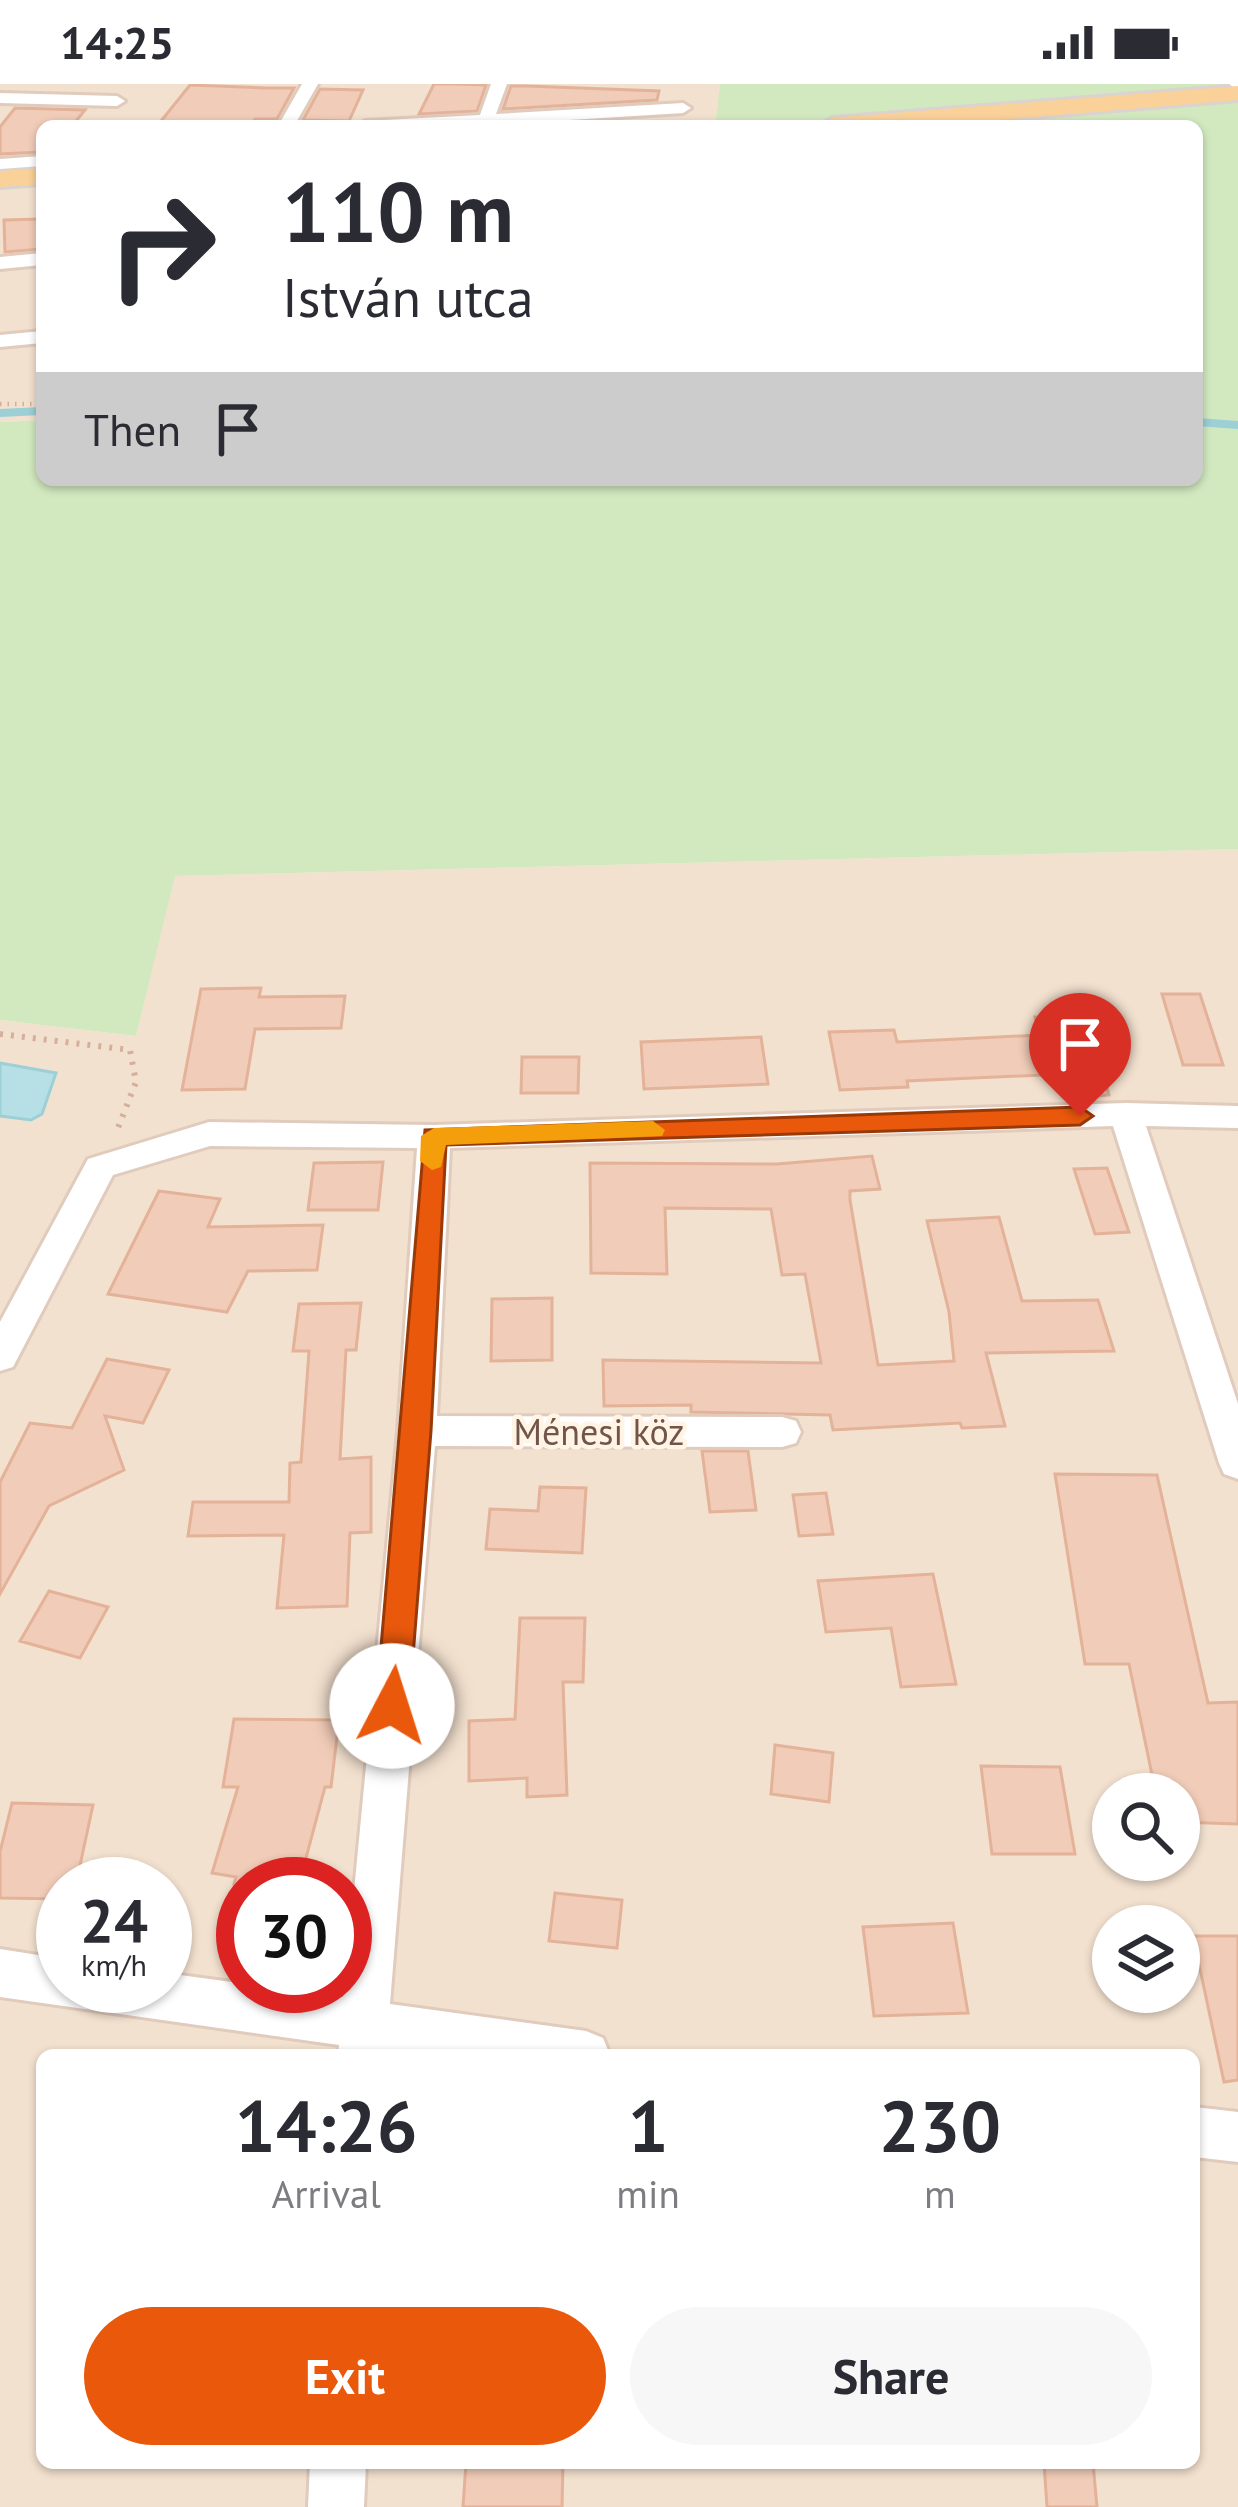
<!DOCTYPE html>
<meta charset="utf-8">
<style>
:root{--surface:#fff;--page:#f7f7f7;--text:#2b2b33;--muted:#7c7c81;--accent:#ea580c}
body{margin:0;font-family:"PT Sans",sans-serif;background:var(--page);color:var(--text);height:100vh;display:flex;flex-direction:column;font-size:45px;white-space:nowrap}
*{box-sizing:border-box;margin:0}
p{font-size:39px;color:var(--muted)}
.icon{flex:none;width:66px;height:66px;fill:none;stroke:currentColor;stroke-width:2;stroke-linecap:round;stroke-linejoin:round}
.map{position:relative;flex:1;overflow:hidden}
.details{position:absolute;left:36px;top:1965px;width:1164px;height:420px;display:flex;flex-direction:column;background:var(--surface);border-radius:18px;box-shadow:0 3px 9px #0004}
.details>*{flex:none}
.hud{position:absolute;left:36px;top:36px;width:1167px;height:366px;border-radius:18px;box-shadow:0 3px 9px #0004;background:#fff;color:var(--text);overflow:hidden}
.tools{position:absolute;left:1092px;top:1689px;display:grid;gap:24px}
.tools a{display:grid;place-items:center;width:108px;height:108px;border-radius:50%;background:var(--surface);box-shadow:0 3px 9px #0004;font-size:60px}
.speed{position:absolute;left:36px;top:1773px;display:flex;gap:24px;font-size:60px;font-weight:700;text-align:center}
.speed>*{display:grid;place-content:center;width:156px;height:156px;border-radius:50%;background:var(--surface);box-shadow:0 3px 9px #0004;line-height:1}
.speed small{font-size:30px;font-weight:400}
.speed .limit{border:18px solid #d22;background:#fff;color:#111}
.pin{position:absolute;display:grid;place-items:center;width:102px;height:102px;color:#fff;margin:-123px -51px;border-radius:50% 50% 50% 0;rotate:-45deg;box-shadow:0 0 12px #0007}
.pin .icon{rotate:45deg}
.me{position:absolute;width:132px;margin:-66px;rotate:5deg;stroke-linejoin:round;filter:drop-shadow(0 0 9px #0008)}
.turn{display:flex;align-items:center;gap:42px;height:252px;padding:0 48px;font-size:54px}
.turn .icon{width:156px;height:156px;stroke-width:2.5}
.turn b{display:block;font-size:84px;line-height:102px}
.then{display:flex;align-items:center;height:114px;padding:0 48px;background:#0003;gap:24px;font-size:45px}
.eta{display:flex;justify-content:space-evenly;align-items:center;height:204px;text-align:center}
.eta b{font-size:72px;font-weight:700;line-height:84px}
.action{display:flex;gap:24px;margin-top:auto;padding:24px 48px}
.action a{flex:1;height:138px;border-radius:72px;background:var(--accent);color:#fff;font-size:48px;font-weight:700;line-height:138px;text-align:center}
.action a+a{background:var(--page);color:var(--text)}
.status{display:flex;justify-content:space-between;align-items:center;height:84px;padding:0 60px;background:var(--surface);direction:ltr}
.status svg{height:33px;fill:currentColor}
.map>svg:first-child{display:block}
.residential{fill:#f3e1cf;fill-rule:evenodd}
.green{fill:#d2e9c0}
.water{fill:#b6e0e5;stroke:#9cd0d6;stroke-width:3}
.lines{fill:none;stroke-linecap:round;stroke-linejoin:round}
.stream{stroke:#9cd0d6;stroke-width:8}
.building{fill:#f1ccb8;stroke:#e3b299;stroke-width:3}
.minor-casing{stroke:#e0cbbd;stroke-width:6}
.primary-casing{stroke:#dad3cf;stroke-width:6}
.path-far1{stroke:#d5af9c;stroke-width:4.5;stroke-dasharray:1.5 6;stroke-linecap:butt}
.path{stroke:#d5af9c;stroke-width:6;stroke-dasharray:3 8;stroke-linecap:butt}
.minor{fill:#fff;fill-rule:evenodd}
.primary{fill:#fad199;fill-rule:evenodd}
.route{fill:#ea580c;stroke:#983908;stroke-width:3}
.slow{fill:#f59e0b}
.labels{text-anchor:middle;dominant-baseline:central;stroke-width:9;stroke-linejoin:round;paint-order:stroke}
.street-label{font-size:36px;fill:#725548;stroke:#fff4e6}
</style>
<div class="status"><b>14:25</b><svg viewBox="0 0 49 12"><path d="M0 12V9h3v3zM5 12V6h3v6zM10 12V3h3v9zM15 12V0h3v12zM26 1h20v11H26zM47 4h2v5h-2z"/></svg></div>
<div class="map">
<svg width="1238" height="2423" viewBox="0 0 1238 2423">
<rect width="100%" height="100%" fill="#fcf0e0"/>
<path class="residential" d="M 0,0 L 720,0 L 715,42 L 42,42 L 42,336 L 0,338 Z
M 1238,765 L 1238,2423 L 0,2423 L 0,936 L 136,952 L 174,792 ZM 1113,1710 L 1179,1710 L 1179,1776 L 1113,1776 ZM 63,1800 L 165,1800 L 165,1902 L 63,1902 ZM 243,1800 L 345,1800 L 345,1902 L 243,1902 ZM 1113,1842 L 1179,1842 L 1179,1908 L 1113,1908 ZM 42,1971 L 1194,1971 L 1194,2379 L 42,2379 Z"/>
<path class="green" d="M 720,0 L 1238,0 L 1238,765 L 175,792 L 136,952 L 0,936 L 0,338 L 42,336 L 42,396 L 1197,396 L 1197,42 L 715,42 Z"/>
<path class="water" d="M 0,979 L 56,989 L 42,1030 L 31,1036 L 0,1032 Z"/>
<g class="lines">
<path class="stream" d="M 0,329 L 42,327
M 1197,338 L 1238,341"/>
</g>
<path class="building" d="M 434,0 L 456,0 L 486,1 L 477,27 L 419,30 Z
M 190,1 L 266,4 L 294,4 L 277,35 L 255,35 L 251,42 L 157,42 Z
M 511,2 L 527,2 L 659,7 L 657,16 L 503,25 Z
M 320,5 L 363,6 L 349,37 L 303,36 Z
M 15,24 L 85,26 L 72,42 L 42,42 L 42,68 L 0,70 L 0,43 Z
M 42,135 L 42,165 L 5,168 L 4,136 Z
M 261,904 L 259,913 L 345,912 L 341,944 L 255,945 L 245,1005 L 182,1006 L 201,905 Z
M 1162,910 L 1200,910 L 1223,981 L 1183,981 Z
M 1035,933 L 1077,933 L 1082,950 L 1091,950 L 1109,1011 L 1074,1014 L 1064,990 L 907,997 L 908,1003 L 840,1006 L 829,948 L 894,946 L 897,958 L 1039,951 Z
M 761,953 L 768,1000 L 644,1005 L 641,958 Z
M 522,973 L 579,973 L 578,1009 L 521,1009 Z
M 872,1072 L 880,1105 L 850,1107 L 850,1116 L 878,1281 L 954,1277 L 949,1228 L 927,1137 L 999,1133 L 1022,1217 L 1098,1216 L 1114,1267 L 986,1269 L 1005,1342 L 962,1344 L 960,1339 L 833,1346 L 830,1331 L 691,1328 L 691,1321 L 604,1322 L 603,1276 L 821,1279 L 805,1190 L 782,1191 L 771,1125 L 665,1124 L 667,1190 L 591,1189 L 590,1079 L 777,1080 Z
M 383,1078 L 378,1126 L 308,1126 L 314,1079 Z
M 1107,1084 L 1129,1148 L 1095,1150 L 1074,1085 Z
M 159,1107 L 220,1115 L 208,1143 L 323,1141 L 317,1186 L 248,1187 L 227,1228 L 108,1210 Z
M 552,1214 L 552,1276 L 491,1277 L 492,1215 Z
M 361,1219 L 356,1266 L 346,1266 L 340,1375 L 371,1373 L 371,1448 L 350,1449 L 347,1522 L 277,1524 L 284,1451 L 188,1452 L 193,1418 L 289,1418 L 290,1379 L 301,1378 L 309,1267 L 293,1267 L 299,1220 Z
M 107,1275 L 169,1286 L 143,1339 L 105,1332 L 124,1386 L 49,1422 L 0,1510 L 0,1398 L 30,1339 L 72,1344 Z
M 702,1367 L 748,1367 L 756,1426 L 710,1428 Z
M 1055,1390 L 1157,1391 L 1208,1619 L 1238,1618 L 1238,1740 L 1179,1738 L 1179,1710 L 1156,1710 L 1129,1580 L 1085,1580 Z
M 540,1403 L 586,1404 L 582,1469 L 486,1465 L 490,1425 L 538,1427 Z
M 826,1409 L 833,1450 L 799,1452 L 793,1411 Z
M 933,1490 L 956,1600 L 901,1603 L 891,1544 L 826,1548 L 818,1497 Z
M 49,1507 L 108,1523 L 80,1574 L 20,1557 Z
M 520,1534 L 585,1534 L 583,1598 L 563,1598 L 567,1711 L 527,1713 L 527,1694 L 469,1697 L 469,1637 L 515,1635 Z
M 234,1635 L 339,1636 L 331,1703 L 325,1703 L 299,1800 L 234,1800 L 236,1793 L 212,1789 L 238,1703 L 223,1703 Z
M 775,1661 L 833,1669 L 829,1718 L 771,1710 Z
M 981,1682 L 1060,1683 L 1075,1770 L 992,1770 Z
M 12,1719 L 93,1721 L 76,1800 L 63,1800 L 63,1815 L 0,1814 L 0,1768 Z
M 555,1809 L 622,1816 L 617,1864 L 549,1857 Z
M 953,1839 L 968,1929 L 874,1932 L 863,1843 Z
M 1193,1852 L 1238,1852 L 1238,1996 L 1224,1998 Z
M 466,2379 L 563,2379 L 562,2423 L 463,2423 Z
M 1044,2379 L 1093,2379 L 1097,2423 L 1047,2423 Z"/>
<g class="lines">
<g class="minor-casing">
<path id="minor" d="M 302,0 L 318,0 L 294,42 L 278,42 Z
M 491,0 L 507,0 L 496,30 L 683,19 L 691,24 L 683,29 L 486,41 L 357,42 L 365,37 L 480,31 Z
M 1229,0 L 1238,0 L 1238,6 Z
M 0,9 L 117,12 L 125,17 L 117,22 L 0,19 Z
M 42,72 L 42,82 L 0,85 L 0,75 Z
M 42,169 L 42,181 L 0,185 L 0,173 Z
M 42,247 L 42,259 L 0,263 L 0,251 Z
M 1126,1019 L 1238,1022 L 1238,1044 L 1146,1042 L 1238,1320 L 1238,1395 L 1224,1390 L 1219,1379 L 1113,1042 L 450,1064 L 437,1332 L 782,1333 L 796,1337 L 801,1348 L 796,1359 L 782,1363 L 435,1362 L 390,1920 L 586,1947 L 603,1954 L 610,1971 L 338,1971 L 339,1961 L 0,1913 L 0,1865 L 63,1875 L 63,1902 L 165,1902 L 165,1889 L 343,1913 L 345,1902 L 398,1347 L 417,1064 L 210,1062 L 113,1091 L 13,1283 L 0,1287 L 0,1238 L 88,1075 L 209,1038 L 434,1041 Z
M 1194,2023 L 1238,2028 L 1238,2078 L 1194,2073 Z
M 310,2379 L 366,2379 L 364,2423 L 308,2423 Z"/>
</g>
<g class="primary-casing">
<path id="primary" d="M 1238,2 L 1238,16 L 927,42 L 819,42 L 832,34 Z
M 42,84 L 42,100 L 0,103 L 0,87 Z"/>
</g>
<path class="path-far1" d="M 0,320 L 42,320"/>
<path class="path" d="M 0,950 L 130,966 L 136,998 L 116,1049"/>
<use href="#minor" class="minor"/>
<use href="#primary" class="primary"/>
</g>
<path class="route" d="M 1080,1023 L 1093,1032 L 1080,1041 L 446,1061 L 431,1347 L 409,1622 L 404,1632 L 392,1636 L 381,1632 L 376,1622 L 425,1046 Z"/>
<path class="slow" d="M 653,1037 L 665,1046 L 662,1052 L 446,1061 L 441,1083 L 432,1086 L 420,1077 L 421,1052 L 434,1044 Z"/>
<g class="labels">
<g class="street-label">
<text x="599" y="1347">Ménesi köz</text>
</g>
</g>
</svg>
<div class="tools">
<a><svg class="icon" aria-label="search" viewBox="0 0 24 24"><circle cx="10" cy="10" r="6"/><path d="M15 15l6 6"/></svg></a>
<a><svg class="icon" aria-label="layers" viewBox="0 0 24 24"><path d="M12 4l9 5-9 5-9-5zM3 14l9 5 9-5"/></svg></a>
</div>
<div class="speed"><div>24<small>km/h</small></div><div class="limit">30</div></div>
<div class="pin" style="left:1080px;top:1032px;background:#d93025"><svg class="icon" aria-label="arrive" viewBox="0 0 24 24"><path d="M6 21V4h12l-3 4 3 4H6"/></svg></div>
<svg class="me" style="left:392px;top:1622px" viewBox="-20 -20 40 40"><circle r="19" fill="#fff"/><path d="M0-13L10 11 0 6-10 11z" fill="#ea580c"/></svg>
<div class="hud">
<div class="turn"><svg class="icon" aria-label="right" viewBox="0 0 24 24"><path d="M7 20v-9h11M14 6l5 5-5 5"/></svg><div><b>110 m</b>István utca</div></div>
<div class="then">Then<svg class="icon" aria-label="arrive" viewBox="0 0 24 24"><path d="M6 21V4h12l-3 4 3 4H6"/></svg></div>
</div>
<section class="details">
<div class="eta">
<div><b>14:26</b><p>Arrival</p></div>
<div><b>1</b><p>min</p></div>
<div><b>230</b><p>m</p></div>
</div>
<div class="action"><a>Exit</a><a>Share</a></div>
</section>
</div>
